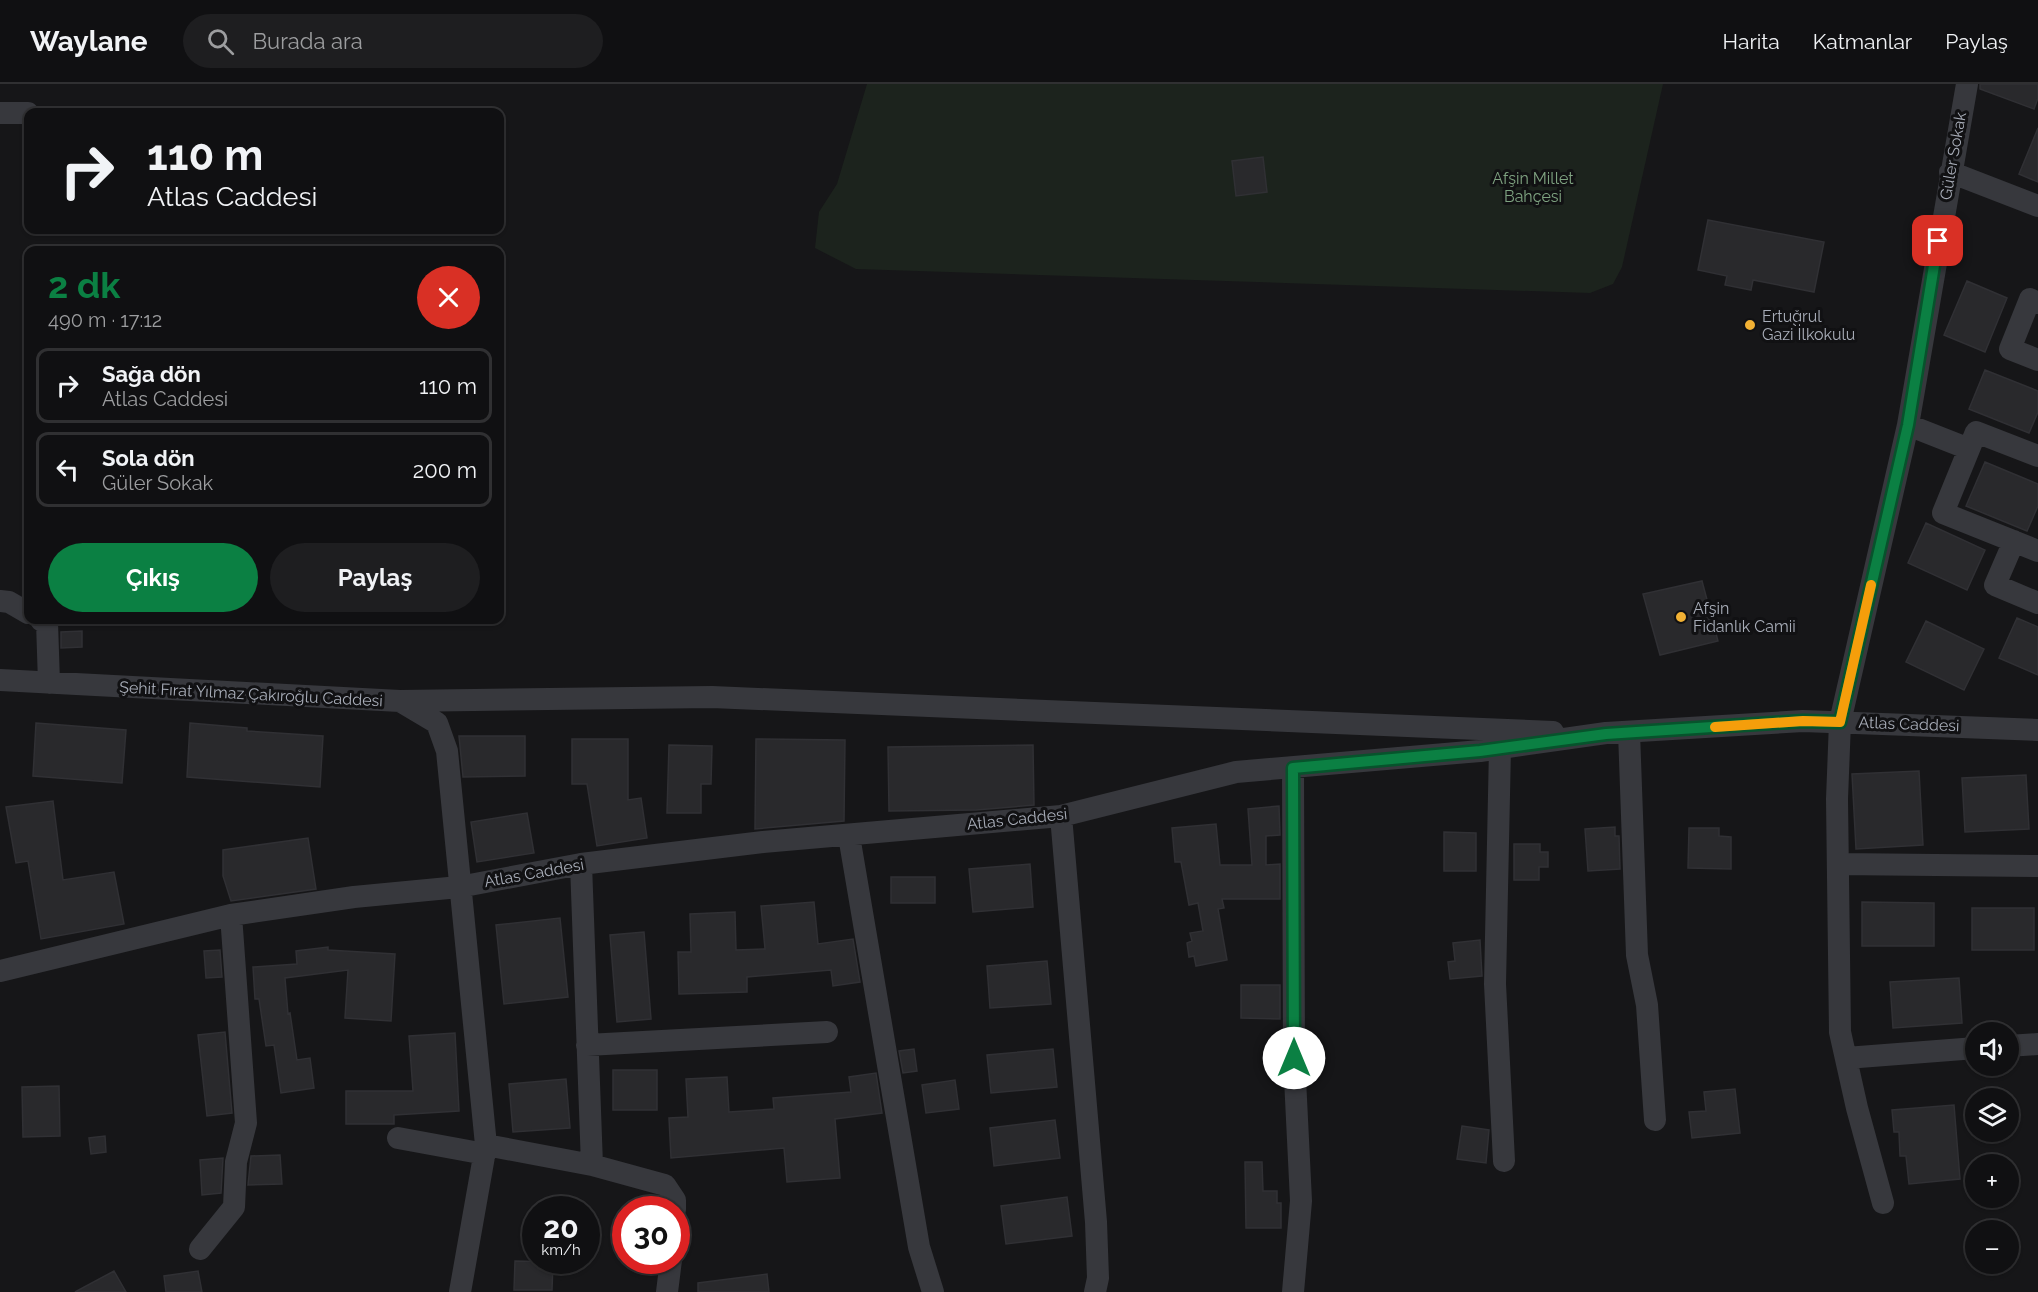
<!DOCTYPE html>
<html lang="tr">
<meta charset="utf-8">
<style>
:root{--surface:#101012;--page:#1e1e20;--text:#f1f3f6;--muted:#9c9d9f;--line:#303032;--accent:#0b8043}
body{margin:0;font-family:Raleway,sans-serif;background:var(--page);color:var(--text);height:100vh;display:flex;flex-direction:column;font-size:22px;white-space:nowrap}
*{box-sizing:border-box;margin:0}
p{font-size:20px;color:var(--muted)}
.icon{flex:none;width:33px;height:33px;fill:none;stroke:currentColor;stroke-width:2;stroke-linecap:round;stroke-linejoin:round}
.map{position:relative;flex:1;overflow:hidden}
.panel{position:absolute;left:24px;top:162px;width:480px;height:378px;display:flex;flex-direction:column;background:var(--surface);border-radius:12px;box-shadow:0 2px 4px #0004,0 0 0 2px var(--line)}
.panel>*{flex:none}
.hud{position:absolute;left:24px;top:24px;width:480px;height:126px;border-radius:12px;box-shadow:0 2px 4px #0004,0 0 0 2px var(--line);background:#101012;color:var(--text);overflow:hidden}
.buttons{position:absolute;left:1965px;top:938px;display:grid;gap:12px}
.buttons a{display:grid;place-items:center;width:54px;height:54px;border-radius:50%;background:var(--surface);box-shadow:0 2px 4px #0004,0 0 0 2px var(--line);font-size:30px}
.speed{position:absolute;left:522px;top:1112px;display:flex;gap:12px;font-size:30px;font-weight:700;text-align:center}
.speed>*{display:grid;place-content:center;width:78px;height:78px;border-radius:50%;background:var(--surface);box-shadow:0 2px 4px #0004,0 0 0 2px var(--line);line-height:1}
.speed small{font-size:15px;font-weight:400}
.speed .limit{border:9px solid #d22;background:#fff;color:#111}
.pin{position:absolute;display:grid;place-items:center;width:51px;height:51px;color:#fff;margin:-26px;border-radius:12px;box-shadow:0 3px 9px #0006}
.me{position:absolute;width:66px;margin:-33px;rotate:0deg;stroke-linejoin:round;filter:drop-shadow(0 0 4px #0008)}
.turn{display:flex;align-items:center;gap:21px;height:126px;padding:0 24px;font-size:27px}
.turn .icon{width:78px;height:78px;stroke-width:2.5}
.turn b{display:block;font-size:42px;line-height:51px}
.round{display:grid;place-items:center;flex:none;width:63px;height:63px;border-radius:32px;background:var(--page)}
.head{display:flex;align-items:center;justify-content:space-between;height:102px;padding:0 24px}
h1{font-size:36px;font-weight:700;line-height:45px;color:var(--accent)}
.button{display:flex;gap:12px;margin-top:auto;padding:12px 24px}
.button a{flex:1;height:69px;border-radius:36px;background:var(--accent);color:#fff;font-size:24px;font-weight:700;line-height:69px;text-align:center}
.button a+a{background:var(--page);color:var(--text)}
ul{padding:0;list-style:none}
li{display:flex;align-items:center;gap:18px;height:75px;margin:0 12px 9px;padding:0 12px;border:3px solid var(--line);border-radius:12px}
li div{flex:1}
li b{display:block;font-size:22px}
li em{font-style:normal}
header{display:flex;align-items:center;gap:36px;box-sizing:border-box;height:84px;padding:0 30px;background:var(--surface);border-bottom:2px solid var(--line)}
header strong{font-size:28px}
nav{display:flex;gap:33px;margin-inline-start:auto;font-size:21px}
.search{width:420px;height:54px;background:var(--page);display:flex;align-items:center;gap:15px;box-sizing:border-box;padding:0 21px;border-radius:33px;color:var(--muted);font-size:22px}
.map>svg:first-child{display:block}
.green{fill:#1c231d}
.building{fill:#29292c;stroke:#303034;stroke-width:1.5}
.lines{fill:none;stroke-linecap:round;stroke-linejoin:round}
.minor{stroke:#37383d;stroke-width:22}
.route-casing{stroke:#07532c;stroke-width:15}
.route{stroke:#0b8043;stroke-width:10}
.slow{stroke:#f59e0b;stroke-width:10}
.poi-dot{fill:#f2b134;stroke:#111113;stroke-width:2}
.labels{text-anchor:middle;dominant-baseline:central;stroke-width:6;stroke-linejoin:round;paint-order:stroke}
.street-label{font-size:16px;fill:#a8adb8;stroke:#111113}
.park-label{font-size:16px;fill:#7fa381;stroke:#111113}
.poi-label{font-size:16px;fill:#a8adb8;stroke:#111113;text-anchor:start}
</style>
<header>
<strong>Waylane</strong>
<div class="search"><svg class="icon" aria-label="search" viewBox="0 0 24 24"><circle cx="10" cy="10" r="6"/><path d="M15 15l6 6"/></svg>Burada ara</div>
<nav><a>Harita</a><a>Katmanlar</a><a>Paylaş</a></nav>
</header>
<div class="map">
<svg width="2038" height="1208" viewBox="0 0 2038 1208">
<rect width="100%" height="100%" fill="#161618"/>
<path class="green" d="M 867,0 L 1663,0 L 1622,183 L 1613,200 L 1590,209 L 856,185 L 815,164 L 819,128 L 837,100 Z"/>
<path class="building" d="M 1980,0 L 2038,0 L 2038,14 L 2034,25 L 1980,5 Z
M 2038,44 L 2038,98 L 2019,90 Z
M 1263,73 L 1267,108 L 1236,112 L 1232,77 Z
M 1708,136 L 1824,158 L 1814,208 L 1753,196 L 1751,206 L 1725,201 L 1727,192 L 1698,186 Z
M 1967,197 L 2007,214 L 1985,268 L 1944,251 Z
M 1985,286 L 2038,307 L 2038,328 L 2029,349 L 1969,325 Z
M 1985,378 L 2038,400 L 2038,422 L 2027,447 L 1966,422 Z
M 1926,439 L 1985,466 L 1967,506 L 1908,479 Z
M 1702,497 L 1718,557 L 1660,571 L 1643,510 Z
M 2017,534 L 2038,543 L 2038,591 L 1999,574 Z
M 1926,537 L 1984,565 L 1964,606 L 1906,578 Z
M 82,547 L 82,563 L 61,564 L 61,548 Z
M 36,639 L 126,646 L 122,699 L 33,692 Z
M 190,639 L 247,644 L 247,647 L 323,652 L 320,703 L 187,693 Z
M 459,652 L 525,652 L 525,692 L 463,693 Z
M 572,655 L 628,655 L 628,716 L 641,714 L 647,754 L 597,762 L 587,700 L 572,700 Z
M 756,655 L 845,656 L 844,737 L 755,745 Z
M 669,661 L 712,662 L 711,700 L 701,700 L 701,729 L 667,729 Z
M 1033,661 L 1034,721 L 976,726 L 889,727 L 888,663 Z
M 1919,687 L 1923,761 L 1856,765 L 1852,690 Z
M 2026,691 L 2029,745 L 1965,748 L 1962,694 Z
M 53,717 L 63,796 L 114,788 L 124,840 L 41,855 L 28,777 L 16,779 L 6,723 Z
M 1279,722 L 1280,751 L 1266,752 L 1266,781 L 1280,780 L 1280,815 L 1222,815 L 1224,824 L 1218,825 L 1227,876 L 1196,882 L 1194,872 L 1189,873 L 1187,859 L 1192,857 L 1190,849 L 1203,847 L 1198,819 L 1189,821 L 1181,778 L 1175,778 L 1172,744 L 1216,740 L 1220,781 L 1252,781 L 1248,725 Z
M 527,729 L 534,769 L 477,778 L 471,738 Z
M 1615,743 L 1615,752 L 1619,752 L 1620,785 L 1588,787 L 1585,745 Z
M 1689,744 L 1719,744 L 1719,752 L 1731,753 L 1731,785 L 1688,784 Z
M 1444,748 L 1476,749 L 1476,787 L 1444,787 Z
M 308,754 L 316,805 L 231,817 L 223,792 L 223,766 Z
M 1514,760 L 1540,760 L 1540,768 L 1548,768 L 1548,783 L 1539,783 L 1539,796 L 1514,796 Z
M 1030,780 L 1033,823 L 973,828 L 969,785 Z
M 891,793 L 935,793 L 935,819 L 891,819 Z
M 814,818 L 818,860 L 853,855 L 860,898 L 833,902 L 831,886 L 747,893 L 747,908 L 679,910 L 678,868 L 691,868 L 690,830 L 735,828 L 736,866 L 765,865 L 761,822 Z
M 1862,818 L 1934,819 L 1934,862 L 1862,862 Z
M 1972,824 L 2034,824 L 2034,866 L 1972,866 Z
M 560,834 L 568,913 L 504,920 L 496,841 Z
M 644,848 L 651,935 L 617,938 L 610,851 Z
M 1480,856 L 1482,892 L 1450,895 L 1448,878 L 1455,877 L 1453,859 Z
M 328,863 L 328,866 L 395,870 L 391,937 L 345,934 L 348,886 L 285,894 L 288,930 L 290,929 L 297,976 L 310,974 L 314,1004 L 281,1009 L 274,961 L 266,962 L 259,915 L 255,915 L 253,883 L 297,880 L 296,867 Z
M 220,866 L 222,893 L 206,894 L 204,867 Z
M 1047,877 L 1051,920 L 990,924 L 987,882 Z
M 1959,894 L 1962,939 L 1893,944 L 1890,898 Z
M 1241,901 L 1280,901 L 1280,935 L 1241,934 Z
M 225,948 L 232,1029 L 207,1032 L 198,951 Z
M 455,949 L 459,1027 L 394,1031 L 394,1040 L 346,1040 L 346,1007 L 413,1007 L 409,952 Z
M 914,965 L 917,987 L 903,989 L 899,967 Z
M 1053,965 L 1057,1003 L 991,1009 L 987,971 Z
M 613,986 L 657,986 L 657,1026 L 613,1026 Z
M 876,989 L 882,1029 L 835,1035 L 840,1094 L 787,1098 L 784,1064 L 671,1074 L 669,1034 L 688,1033 L 686,995 L 727,993 L 729,1028 L 774,1025 L 773,1014 L 851,1008 L 849,993 Z
M 566,995 L 570,1044 L 513,1048 L 509,1000 Z
M 955,996 L 959,1025 L 926,1029 L 922,1001 Z
M 59,1002 L 60,1052 L 23,1053 L 22,1003 Z
M 1735,1005 L 1740,1049 L 1692,1054 L 1689,1028 L 1706,1027 L 1704,1008 Z
M 1954,1021 L 1960,1095 L 1909,1100 L 1906,1072 L 1900,1072 L 1899,1048 L 1894,1048 L 1892,1026 Z
M 1055,1036 L 1060,1074 L 994,1082 L 990,1044 Z
M 1462,1042 L 1489,1046 L 1486,1079 L 1457,1075 Z
M 105,1052 L 106,1068 L 91,1070 L 89,1054 Z
M 280,1071 L 282,1100 L 248,1101 L 251,1072 Z
M 223,1074 L 221,1109 L 202,1111 L 200,1076 Z
M 1245,1078 L 1262,1078 L 1263,1107 L 1277,1107 L 1277,1119 L 1281,1119 L 1281,1144 L 1246,1144 Z
M 1067,1113 L 1072,1152 L 1006,1160 L 1001,1122 Z
M 515,1177 L 553,1178 L 552,1206 L 514,1206 Z
M 114,1187 L 126,1208 L 75,1208 Z
M 198,1187 L 202,1208 L 166,1208 L 164,1192 Z
M 767,1190 L 769,1208 L 698,1208 L 698,1199 Z"/>
<g class="lines">
<path class="minor" d="M 0,29 L 28,29
M 1950,88 L 2038,122
M 2038,219 L 2030,215 L 2010,265 L 2038,276
M 1908,341 L 1969,365
M 2038,372 L 1976,348 L 1943,429 L 2038,467
M 2014,457 L 1995,501 L 2038,519
M 0,517 L 9,518 L 28,529
M 41,536 L 47,538 L 49,599
M 0,596 L 400,617 L 437,639 L 447,667 L 486,1061 L 460,1208
M 400,617 L 712,613 L 1553,648
M 1629,648 L 1637,871 L 1647,921 L 1655,1036
M 1500,664 L 1495,900 L 1504,1077
M 1061,732 L 1096,1138 L 1098,1194 L 1095,1208
M 849,752 L 919,1163 L 933,1208
M 581,780 L 592,1081
M 1838,780 L 2038,782
M 0,887 L 231,831 L 354,813 L 459,803 L 581,780 L 763,758 L 1061,732 L 1236,688 L 1480,667 L 1606,649 L 1803,637 L 2038,646
M 587,961 L 827,948
M 2008,962 L 2038,960
M 1846,974 L 1976,964
M 398,1054 L 485,1070
M 486,1061 L 592,1081 L 665,1101 L 675,1116 L 675,1125
M 1883,1119 L 1857,1024 L 1840,948 L 1837,715 L 1840,638 L 1908,341 L 1967,0
M 200,1165 L 234,1123 L 236,1078 L 246,1039 L 231,831
M 667,1208 L 671,1176
M 1293,1208 L 1301,1117 L 1294,974 L 1293,684"/>
</g>
<g class="lines">
<g class="route-casing">
<path id="route" d="M 1294,974 L 1293,684 L 1480,667 L 1606,650 L 1803,637 L 1840,638 L 1908,341 L 1938,157"/>
</g>
<use href="#route" class="route"/>
<path class="slow" d="M 1715,643 L 1803,637 L 1840,638 L 1871,501"/>
</g>
<g class="poi-dot">
<circle cx="1750" cy="241" r="6"/>
<circle cx="1681" cy="533" r="6"/>
</g>
<g class="labels">
<g class="street-label">
<text transform="translate(1953 72) rotate(-80)">Güler Sokak</text>
<text transform="translate(251 610) rotate(3)">Şehit Fırat Yılmaz Çakıroğlu Caddesi</text>
<text transform="translate(1909 640) rotate(2)">Atlas Caddesi</text>
<text transform="translate(1017 735) rotate(-6)">Atlas Caddesi</text>
<text transform="translate(534 789) rotate(-10)">Atlas Caddesi</text>
</g>
<g class="park-label">
<text x="1533" y="94">Afşin Millet<tspan x="1533" dy="18">Bahçesi</tspan></text>
</g>
<g class="poi-label">
<text x="1762" y="232">Ertuğrul<tspan x="1762" dy="18">Gazi İlkokulu</tspan></text>
<text x="1693" y="524">Afşin<tspan x="1693" dy="18">Fidanlık Camii</tspan></text>
</g>
</g>
</svg>
<div class="buttons">
<a><svg class="icon" aria-label="sound" viewBox="0 0 24 24"><path d="M4 9h4l5-4v14l-5-4H4zM17 9q2 3 0 6"/></svg></a>
<a><svg class="icon" aria-label="layers" viewBox="0 0 24 24"><path d="M12 4l9 5-9 5-9-5zM3 14l9 5 9-5"/></svg></a>
<a>+</a>
<a>−</a>
</div>
<div class="speed"><div>20<small>km/h</small></div><div class="limit">30</div></div>
<div class="pin" style="left:1938px;top:157px;background:#d93025"><svg class="icon" aria-label="arrive" viewBox="0 0 24 24"><path d="M6 21V4h12l-3 4 3 4H6"/></svg></div>
<svg class="me" style="left:1294px;top:974px" viewBox="-20 -20 40 40"><circle r="19" fill="#fff"/><path d="M0-13L10 11 0 6-10 11z" fill="#0b8043"/></svg>
<div class="hud">
<div class="turn"><svg class="icon" aria-label="right" viewBox="0 0 24 24"><path d="M7 20v-9h11M14 6l5 5-5 5"/></svg><div><b>110 m</b>Atlas Caddesi</div></div>
</div>
<section class="panel">
<div class="head"><div><h1>2 dk</h1><p>490 m · 17:12</p></div><a class="round" style="background:#d93025;color:#fff"><svg class="icon" aria-label="close" viewBox="0 0 24 24"><path d="M6 6l12 12M18 6L6 18"/></svg></a></div>
<ul>
<li><svg class="icon" aria-label="right" viewBox="0 0 24 24"><path d="M7 20v-9h11M14 6l5 5-5 5"/></svg><div><b>Sağa dön</b><p>Atlas Caddesi</p></div><em>110 m</em></li>
<li><svg class="icon" aria-label="left" viewBox="0 0 24 24"><path d="M17 20v-9H6M10 6l-5 5 5 5"/></svg><div><b>Sola dön</b><p>Güler Sokak</p></div><em>200 m</em></li>
</ul>
<div class="button"><a>Çıkış</a><a>Paylaş</a></div>
</section>
</div>
